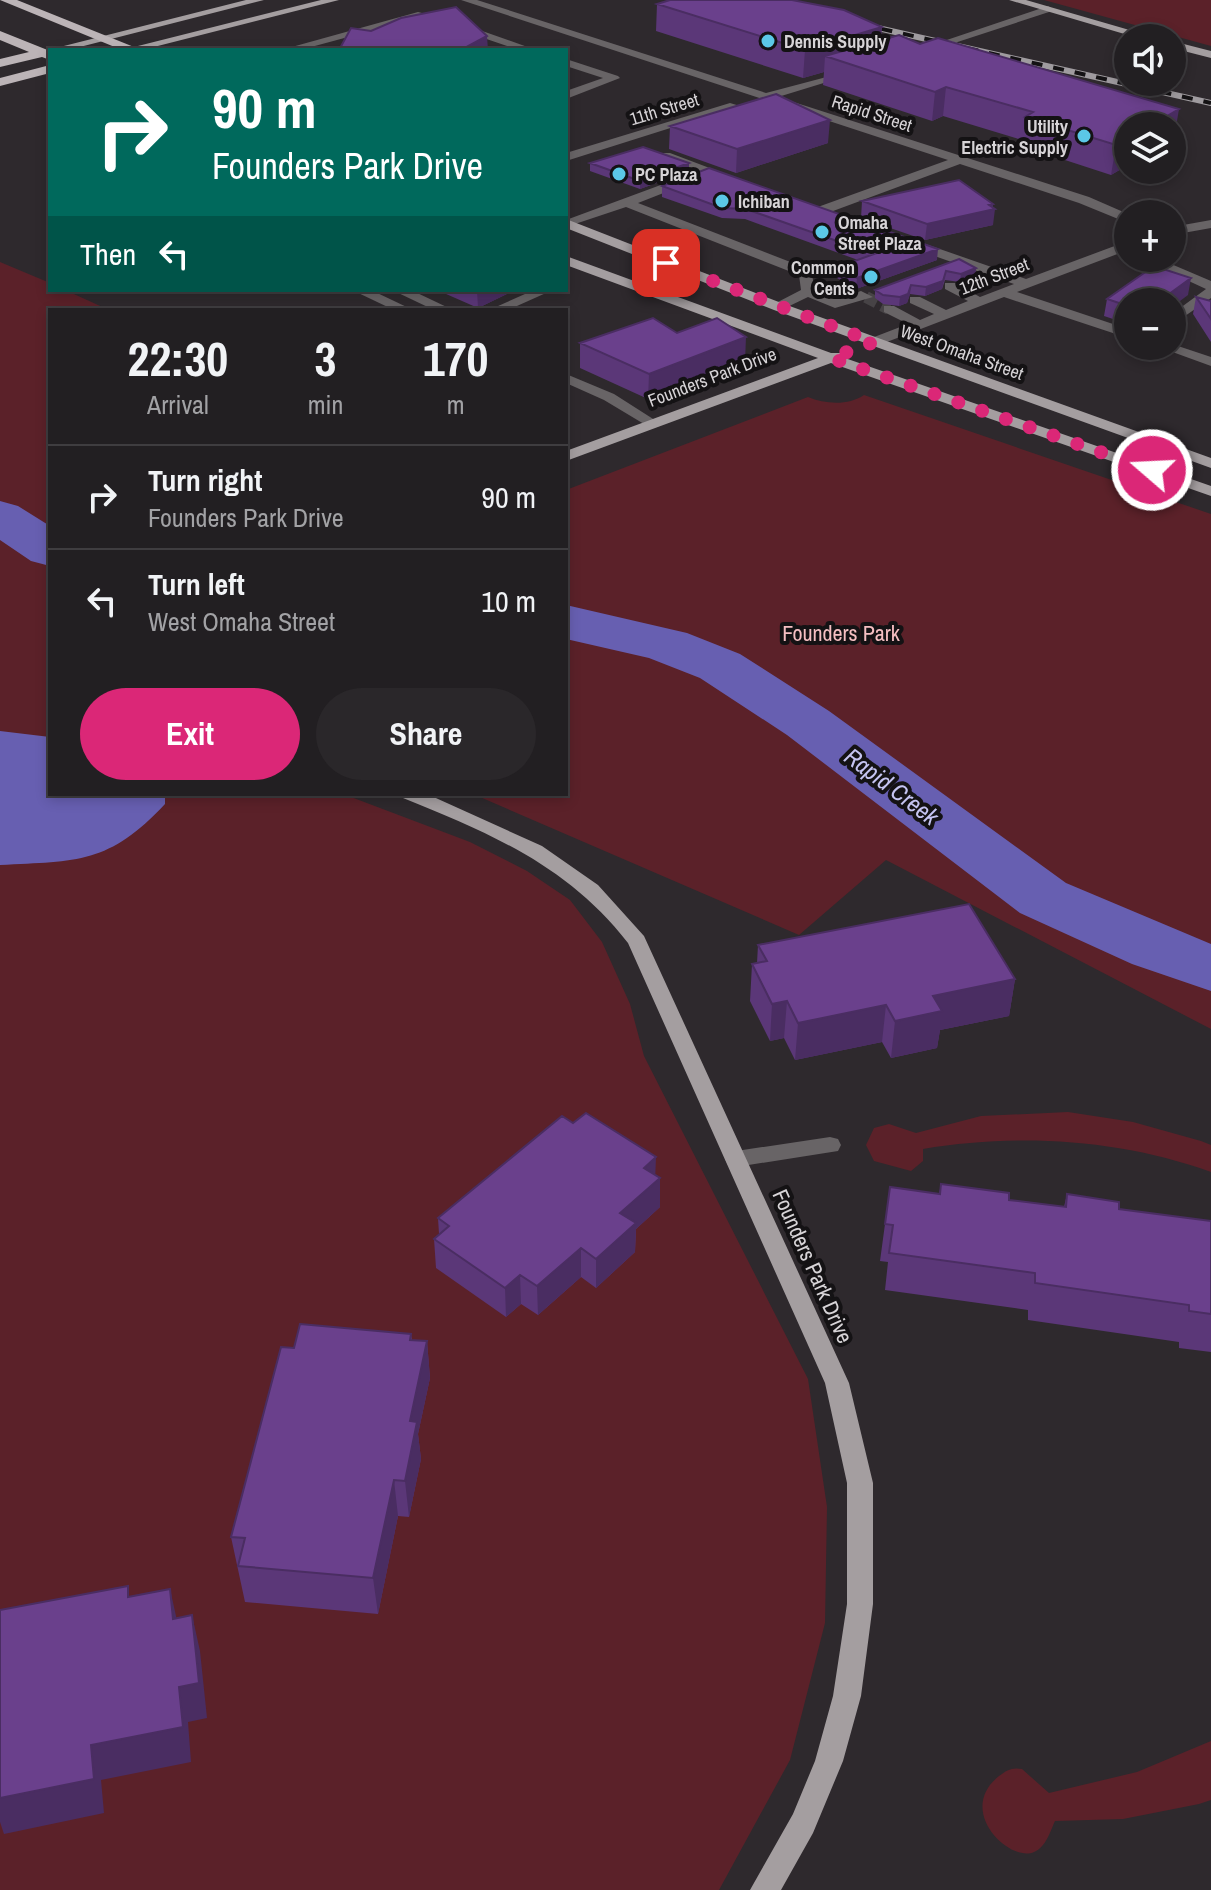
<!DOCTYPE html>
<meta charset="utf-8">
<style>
:root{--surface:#221f22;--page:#2a272a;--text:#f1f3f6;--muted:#a2a2a5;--line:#3f3d40;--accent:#db2777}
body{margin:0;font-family:"Archivo Narrow",sans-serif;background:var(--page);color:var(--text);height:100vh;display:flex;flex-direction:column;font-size:30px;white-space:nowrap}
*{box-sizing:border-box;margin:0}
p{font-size:26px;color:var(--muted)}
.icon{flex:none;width:44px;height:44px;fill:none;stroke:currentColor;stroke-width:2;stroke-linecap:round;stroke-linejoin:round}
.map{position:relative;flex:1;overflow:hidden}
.sheet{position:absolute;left:48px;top:308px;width:520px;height:488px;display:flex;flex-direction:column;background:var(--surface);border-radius:0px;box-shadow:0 4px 12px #0003,0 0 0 2px var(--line)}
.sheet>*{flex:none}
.hud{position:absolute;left:48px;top:48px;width:520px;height:244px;border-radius:0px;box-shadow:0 4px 12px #0003,0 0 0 2px var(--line);background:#00695c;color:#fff;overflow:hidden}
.buttons{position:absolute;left:1114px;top:24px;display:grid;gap:16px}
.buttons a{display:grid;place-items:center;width:72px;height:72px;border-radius:50%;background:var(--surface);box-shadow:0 4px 12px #0003,0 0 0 2px var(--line);font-size:40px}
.pin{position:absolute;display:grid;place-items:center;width:68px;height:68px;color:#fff;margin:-34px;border-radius:16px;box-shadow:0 4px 12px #0006}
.me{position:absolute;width:88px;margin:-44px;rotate:289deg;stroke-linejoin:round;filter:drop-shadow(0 0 6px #0008)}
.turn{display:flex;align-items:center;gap:28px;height:168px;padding:0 32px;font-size:36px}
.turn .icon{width:104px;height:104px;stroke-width:2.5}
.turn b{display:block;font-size:56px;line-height:68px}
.then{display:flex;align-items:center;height:76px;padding:0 32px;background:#0003;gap:16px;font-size:30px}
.eta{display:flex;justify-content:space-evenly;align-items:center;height:136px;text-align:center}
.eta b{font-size:48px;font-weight:700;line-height:56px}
.button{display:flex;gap:16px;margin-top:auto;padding:16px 32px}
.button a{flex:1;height:92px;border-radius:48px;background:var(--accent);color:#fff;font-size:32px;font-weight:700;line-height:92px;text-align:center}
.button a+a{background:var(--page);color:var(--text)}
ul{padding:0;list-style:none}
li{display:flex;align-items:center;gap:24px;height:104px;padding:0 32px;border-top:2px solid var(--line)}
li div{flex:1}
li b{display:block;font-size:30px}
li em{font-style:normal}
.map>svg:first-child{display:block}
.green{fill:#5b2129}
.water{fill:#675fb1}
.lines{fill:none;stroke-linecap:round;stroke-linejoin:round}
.river{fill:#675fb1;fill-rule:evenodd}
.minor-tunnel{stroke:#474346;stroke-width:12;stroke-dasharray:12 6;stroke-linecap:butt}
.minor{fill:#686466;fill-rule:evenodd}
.major{fill:#a49ea0;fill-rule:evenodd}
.highway{fill:#bcb4b7;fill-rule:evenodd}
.rail-casing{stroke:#9f9b9f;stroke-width:6}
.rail{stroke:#141214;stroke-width:4;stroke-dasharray:11;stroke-linecap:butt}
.wall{fill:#5b3778}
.shaded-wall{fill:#4a2d62}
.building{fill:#6a408c;stroke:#4a2d62;stroke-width:2}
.route{stroke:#db2777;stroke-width:14;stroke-dasharray:0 25.2}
.poi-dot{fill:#5bc8e7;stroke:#141214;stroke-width:3}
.labels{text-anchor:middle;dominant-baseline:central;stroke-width:8;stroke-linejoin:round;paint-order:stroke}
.far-poi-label{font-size:18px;font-weight:bold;fill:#d7d4d7;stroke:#141214;text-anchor:start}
.far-street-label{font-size:18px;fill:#d7d4d7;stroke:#141214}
.park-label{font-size:22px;fill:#f5bfc2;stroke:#141214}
.street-label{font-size:22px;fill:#d7d4d7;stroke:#141214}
.water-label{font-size:24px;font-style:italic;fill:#c5c4f1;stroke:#141214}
</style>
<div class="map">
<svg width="1211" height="1890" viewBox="0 0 1211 1890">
<rect width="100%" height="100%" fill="#2e292d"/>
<path class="green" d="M 1044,0 L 1211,0 L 1211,46 Z
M 0,262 L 50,283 L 50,290 L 65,290 L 109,310 L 50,310 L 50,794 L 343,794 L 470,842 L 527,871 L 570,900 L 602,942 L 630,1004 L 644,1056 L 808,1379 L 827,1507 L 825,1623 L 790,1760 L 719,1890 L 0,1890 Z
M 864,395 L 1211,514 L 1211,1029 L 886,860 L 799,935 L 473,794 L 566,794 L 566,490 L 808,397 C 825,404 848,406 864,395 Z
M 1068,1112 L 1133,1122 L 1201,1141 L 1211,1145 L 1211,1172 C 1120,1139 1018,1133 923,1149 L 923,1161 L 911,1171 L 874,1161 L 866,1145 L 874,1128 L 889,1124 L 916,1133 L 981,1116 Z
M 1211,1741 L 1211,1800 L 1199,1804 L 1123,1819 L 1055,1821 C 1050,1832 1046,1847 1034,1852 C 1010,1863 955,1811 999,1776 C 1007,1770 1012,1767 1022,1769 L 1049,1793 L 1137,1772 Z"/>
<path class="water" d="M 0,731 L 50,737 L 50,794 L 165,794 L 165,804 C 109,864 78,861 0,865 Z"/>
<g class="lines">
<path class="river" d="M 0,501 L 18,506 L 50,526 L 50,566 L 31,561 L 0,540 Z
M 566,605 L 687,633 L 740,654 L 829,711 L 1066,883 L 1211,944 L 1211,991 L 1132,964 L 1020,913 L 787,735 L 700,678 L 649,658 L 566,639 Z"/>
<path class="minor-tunnel" d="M 866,297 L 889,309"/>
<path class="minor" d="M 461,0 L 477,0 L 766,93 L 853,70 L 853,74 L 778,97 L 1089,197 L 1128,214 L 1128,223 L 1079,203 L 960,164 L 825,214 L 815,214 L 815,208 L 948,160 Z
M 1048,6 L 1053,9 L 1052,11 L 930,51 L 920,49 Z
M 418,12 L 422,13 L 422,17 L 300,50 L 281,50 Z
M 460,26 L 468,26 L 536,50 L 519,50 L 460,30 Z
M 566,59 L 618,76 L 620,78 L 566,99 L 566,91 L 603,78 L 566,66 Z
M 730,103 L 740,106 L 566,161 L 566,153 Z
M 662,153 L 670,153 L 736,178 L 726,181 L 662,159 Z
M 685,176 L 691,180 L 689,183 L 638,203 L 811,270 L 815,290 L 836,299 L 861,291 L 873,297 L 835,308 L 808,297 L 779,311 L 772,307 L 774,304 L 801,290 L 799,275 L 626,207 L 566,227 L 566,220 Z
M 1211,220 L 1211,228 L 1172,235 L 1172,227 Z
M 914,240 L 1026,279 L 1128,241 L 1128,250 L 1017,292 L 1128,329 L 1128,338 L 1004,297 L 879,345 L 869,345 L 869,339 L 908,324 L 884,312 L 884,306 L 894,306 L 920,320 L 934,314 L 910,303 L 910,297 L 920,297 L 946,310 L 968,301 L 945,289 L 945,283 L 955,283 L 980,297 L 1014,284 L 909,247 L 909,241 Z
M 1139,258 L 1157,258 L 1211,281 L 1211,298 L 1172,325 L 1172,314 L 1206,289 Z
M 352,290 L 371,290 L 413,310 L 394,310 Z
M 392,290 L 411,290 L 453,310 L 434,310 Z
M 534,290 L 546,293 L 508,310 L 489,310 Z
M 1172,344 L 1211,357 L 1211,366 L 1156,346 Z
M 566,374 L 614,394 L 661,424 L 654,428 L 649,427 L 604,400 L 566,383 Z
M 830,1137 L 838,1139 L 841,1145 L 838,1151 L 736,1167 L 728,1165 L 725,1159 L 728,1153 L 736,1151 Z"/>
<path class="major" d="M 246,0 L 264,0 L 68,50 L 48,50 Z
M 321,0 L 339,0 L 142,50 L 126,49 Z
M 1009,0 L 1026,0 L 1157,38 L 1138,38 Z
M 1172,41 L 1211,51 L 1211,58 L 1172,48 Z
M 566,219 L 784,304 L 1211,458 L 1211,468 L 774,310 L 566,228 Z
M 566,256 L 831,353 L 841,353 L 842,357 L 1211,486 L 1211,496 L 831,363 L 566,461 L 566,451 L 818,358 L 566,265 Z
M 401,794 L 427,794 L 542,846 L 598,885 L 644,936 L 849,1383 L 873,1483 L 873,1604 L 861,1696 L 843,1761 L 813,1833 L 781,1890 L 750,1890 L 793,1814 L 815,1761 L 833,1696 L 847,1604 L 847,1483 L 825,1383 L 628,943 C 568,866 492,834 403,798 Z"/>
<path class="highway" d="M 0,0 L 17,0 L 139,49 L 122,50 Z
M 0,31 L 50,51 L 50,60 L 42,57 L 0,67 L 0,59 L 29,52 L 0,40 Z
M 50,65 L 50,73 L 0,86 L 0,78 Z"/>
<g class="rail-casing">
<path id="rail" d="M 860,24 L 1211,103"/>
</g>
<use href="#rail" class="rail"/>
</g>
<path class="wall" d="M 657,4 L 881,40 L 920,44 L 1174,139 L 1128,126 L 1128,165 L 1111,175 L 1022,146 L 1022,140 L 943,116 L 932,121 L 823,85 L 824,72 L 803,78 L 656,31 Z
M 670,126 L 828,143 L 736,173 L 669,149 Z
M 590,163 L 689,163 L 689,171 L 640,189 L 590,171 Z
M 662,186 L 937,260 L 856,289 L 837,278 L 838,267 L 858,260 L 745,219 L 722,218 L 662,197 Z
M 862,201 L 993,204 L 993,225 L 925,240 L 861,218 Z
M 959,259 L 976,268 L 975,277 L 960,282 L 945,280 L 942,289 L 925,296 L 910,294 L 907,303 L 899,306 L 883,304 L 875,298 L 875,290 Z
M 437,290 L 513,290 L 513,291 L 478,308 Z
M 1188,295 L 1128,302 L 1128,324 L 1104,316 L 1107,299 Z
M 1196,297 L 1211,301 L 1211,342 L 1193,314 Z
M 677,333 L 745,362 L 648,399 L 580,368 L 580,343 Z
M 758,945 L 1015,979 L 1009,1016 L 940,1030 L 937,1048 L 891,1058 L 882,1042 L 795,1060 L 784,1038 L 770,1041 L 750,1001 L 752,964 L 757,963 Z
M 656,1175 L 660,1207 L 636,1229 L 635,1252 L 596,1288 L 581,1277 L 538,1315 L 521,1304 L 506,1317 L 436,1268 L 434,1239 L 439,1234 L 438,1218 Z
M 941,1184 L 1009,1200 L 1064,1207 L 1067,1194 L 1119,1209 L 1211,1221 L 1211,1352 L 1179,1348 L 1179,1342 L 1028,1320 L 1028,1310 L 885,1290 L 888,1262 L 880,1261 L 890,1187 L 939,1194 Z
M 411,1334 L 412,1340 L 427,1341 L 430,1378 L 418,1434 L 421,1459 L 409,1517 L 398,1516 L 378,1614 L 245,1602 L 231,1537 L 294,1348 Z"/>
<path class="shaded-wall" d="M 882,27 L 880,55 L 825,56 L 824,72 L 803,78 L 805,50 Z
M 487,36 L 488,50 L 461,50 Z
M 946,87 L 943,116 L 932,121 L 935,92 Z
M 1179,109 L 1174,139 L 1172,140 L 1172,126 L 1150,126 Z
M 830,120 L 828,143 L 736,173 L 737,149 Z
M 1128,138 L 1128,165 L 1111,175 L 1116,145 Z
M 689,163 L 689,171 L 640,189 L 640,181 Z
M 993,204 L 993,209 L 995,209 L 993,225 L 925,240 L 927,224 Z
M 938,249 L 937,260 L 856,289 L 857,278 Z
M 976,268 L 975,277 L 960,282 L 961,274 Z
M 946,271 L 942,289 L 925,296 L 926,287 Z
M 1191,278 L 1188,295 L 1172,307 L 1172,302 L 1158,302 Z
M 911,285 L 910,294 L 907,303 L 899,306 L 900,297 Z
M 477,290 L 513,290 L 513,291 L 478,308 Z
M 746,337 L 745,362 L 648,399 L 649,374 Z
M 1015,979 L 1009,1016 L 940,1030 L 937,1048 L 891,1058 L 895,1021 L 933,996 Z
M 787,1001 L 784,1038 L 770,1041 L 772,1004 Z
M 886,1005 L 882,1042 L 795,1060 L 798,1023 Z
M 656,1157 L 655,1183 L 660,1178 L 660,1207 L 636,1229 L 635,1252 L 596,1288 L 596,1259 L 644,1168 Z
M 581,1248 L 581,1277 L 538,1315 L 537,1286 Z
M 520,1275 L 521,1304 L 506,1317 L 505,1288 Z
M 427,1341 L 430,1378 L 418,1434 L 421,1459 L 409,1517 L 405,1481 L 410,1421 Z
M 394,1480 L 398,1516 L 378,1614 L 373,1578 Z
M 170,1589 L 178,1625 L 173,1619 Z
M 192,1615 L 200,1651 L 207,1718 L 188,1722 L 191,1762 L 101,1780 L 104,1813 L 4,1834 L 0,1822 L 0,1798 L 91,1745 L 179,1687 Z"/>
<path class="building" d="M 670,0 L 792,0 L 844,10 L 882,27 L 805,50 L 657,4 Z
M 456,7 L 487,36 L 461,50 L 339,50 L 351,28 L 371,31 L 401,18 Z
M 899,35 L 920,44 L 938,38 L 1179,109 L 1150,126 L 1128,126 L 1128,138 L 1116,145 L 1025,117 L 1033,112 L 946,87 L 935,92 L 825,56 Z
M 776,94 L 830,120 L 737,149 L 670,126 Z
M 643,147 L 689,163 L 640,181 L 590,163 Z
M 709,168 L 938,249 L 857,278 L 838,267 L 874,254 L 746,209 L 722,208 L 662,186 Z
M 959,180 L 993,204 L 989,205 L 995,209 L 927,224 L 862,201 Z
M 959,259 L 976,268 L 961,274 L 946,271 L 943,281 L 926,287 L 911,285 L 908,294 L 900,297 L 883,295 L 875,290 Z
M 1154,266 L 1191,278 L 1158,302 L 1128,302 L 1128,306 L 1107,299 Z
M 1196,297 L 1211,301 L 1211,319 Z
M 653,318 L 677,333 L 717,318 L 746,337 L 649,374 L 580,343 Z
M 969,904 L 1015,979 L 933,996 L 942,1011 L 895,1021 L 886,1005 L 798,1023 L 787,1001 L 772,1004 L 752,964 L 767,961 L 758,945 Z
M 586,1113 L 656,1157 L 644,1168 L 660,1178 L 620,1213 L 636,1223 L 596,1259 L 581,1248 L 537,1286 L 520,1275 L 505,1288 L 434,1239 L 449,1226 L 438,1218 L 562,1116 L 573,1123 Z
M 941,1184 L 1009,1193 L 1009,1200 L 1066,1207 L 1067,1194 L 1119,1202 L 1119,1209 L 1211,1221 L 1211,1314 L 1189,1311 L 1189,1305 L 1035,1283 L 1035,1273 L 889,1253 L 893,1225 L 885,1224 L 890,1187 L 940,1194 Z
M 300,1324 L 411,1334 L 410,1340 L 427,1341 L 410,1421 L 417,1422 L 405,1481 L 394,1480 L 373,1578 L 238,1566 L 245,1538 L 231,1537 L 281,1347 L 294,1348 Z
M 128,1586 L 128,1597 L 170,1589 L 173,1619 L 192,1615 L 199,1683 L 179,1687 L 183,1727 L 91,1745 L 94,1779 L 0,1798 L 0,1610 Z"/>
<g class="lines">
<path class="route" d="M 666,263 L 874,342 L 831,358 L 1152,470"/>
</g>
<g class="poi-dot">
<circle cx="768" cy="41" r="8"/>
<circle cx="1084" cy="136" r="8"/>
<circle cx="619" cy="174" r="8"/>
<circle cx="722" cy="201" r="8"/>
<circle cx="822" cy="232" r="8"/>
<circle cx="871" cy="277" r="8"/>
</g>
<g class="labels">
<g class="far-poi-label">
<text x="784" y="41">Dennis Supply</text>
<text x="1068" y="126" text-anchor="end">Utility<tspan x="1068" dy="21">Electric Supply</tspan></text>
<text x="635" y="174">PC Plaza</text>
<text x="738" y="201">Ichiban</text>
<text x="838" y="222">Omaha<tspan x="838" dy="21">Street Plaza</tspan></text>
<text x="855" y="267" text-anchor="end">Common<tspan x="855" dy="21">Cents</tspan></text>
</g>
<g class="far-street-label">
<text transform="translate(664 109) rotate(-17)">11th Street</text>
<text transform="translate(872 113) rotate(18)">Rapid Street</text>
<text transform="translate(994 276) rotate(-21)">12th Street</text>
<text transform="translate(962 352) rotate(20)">West Omaha Street</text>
<text transform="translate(712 377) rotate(-21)">Founders Park Drive</text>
</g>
<g class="park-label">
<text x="841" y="633">Founders Park</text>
</g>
<g class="street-label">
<text transform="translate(813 1266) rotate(66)">Founders Park Drive</text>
</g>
<g class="water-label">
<text transform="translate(892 786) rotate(37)">Rapid Creek</text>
</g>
</g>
</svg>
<div class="buttons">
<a><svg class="icon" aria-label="sound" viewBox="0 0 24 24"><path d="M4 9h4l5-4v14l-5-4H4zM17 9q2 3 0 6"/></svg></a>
<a><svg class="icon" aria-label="layers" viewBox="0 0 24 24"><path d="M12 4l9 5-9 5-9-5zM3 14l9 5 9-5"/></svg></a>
<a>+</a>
<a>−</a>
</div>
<div class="pin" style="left:666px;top:263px;background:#d93025"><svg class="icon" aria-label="arrive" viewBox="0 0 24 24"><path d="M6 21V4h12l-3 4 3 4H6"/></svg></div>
<svg class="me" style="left:1152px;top:470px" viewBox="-20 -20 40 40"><circle r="17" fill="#db2777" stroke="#fff" stroke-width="3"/><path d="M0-11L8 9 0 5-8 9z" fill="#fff"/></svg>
<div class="hud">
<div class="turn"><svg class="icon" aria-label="right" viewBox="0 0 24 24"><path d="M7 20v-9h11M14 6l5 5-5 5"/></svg><div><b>90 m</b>Founders Park Drive</div></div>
<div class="then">Then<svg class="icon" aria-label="left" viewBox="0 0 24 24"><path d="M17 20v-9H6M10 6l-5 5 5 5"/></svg></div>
</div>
<section class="sheet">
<div class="eta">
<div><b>22:30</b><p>Arrival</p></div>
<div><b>3</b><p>min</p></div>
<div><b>170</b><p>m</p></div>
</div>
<ul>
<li><svg class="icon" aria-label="right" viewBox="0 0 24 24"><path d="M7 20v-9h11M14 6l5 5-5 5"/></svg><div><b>Turn right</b><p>Founders Park Drive</p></div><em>90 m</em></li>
<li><svg class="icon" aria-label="left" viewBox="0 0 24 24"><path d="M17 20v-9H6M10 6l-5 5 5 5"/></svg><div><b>Turn left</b><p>West Omaha Street</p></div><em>10 m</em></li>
</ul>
<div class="button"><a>Exit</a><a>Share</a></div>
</section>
</div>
